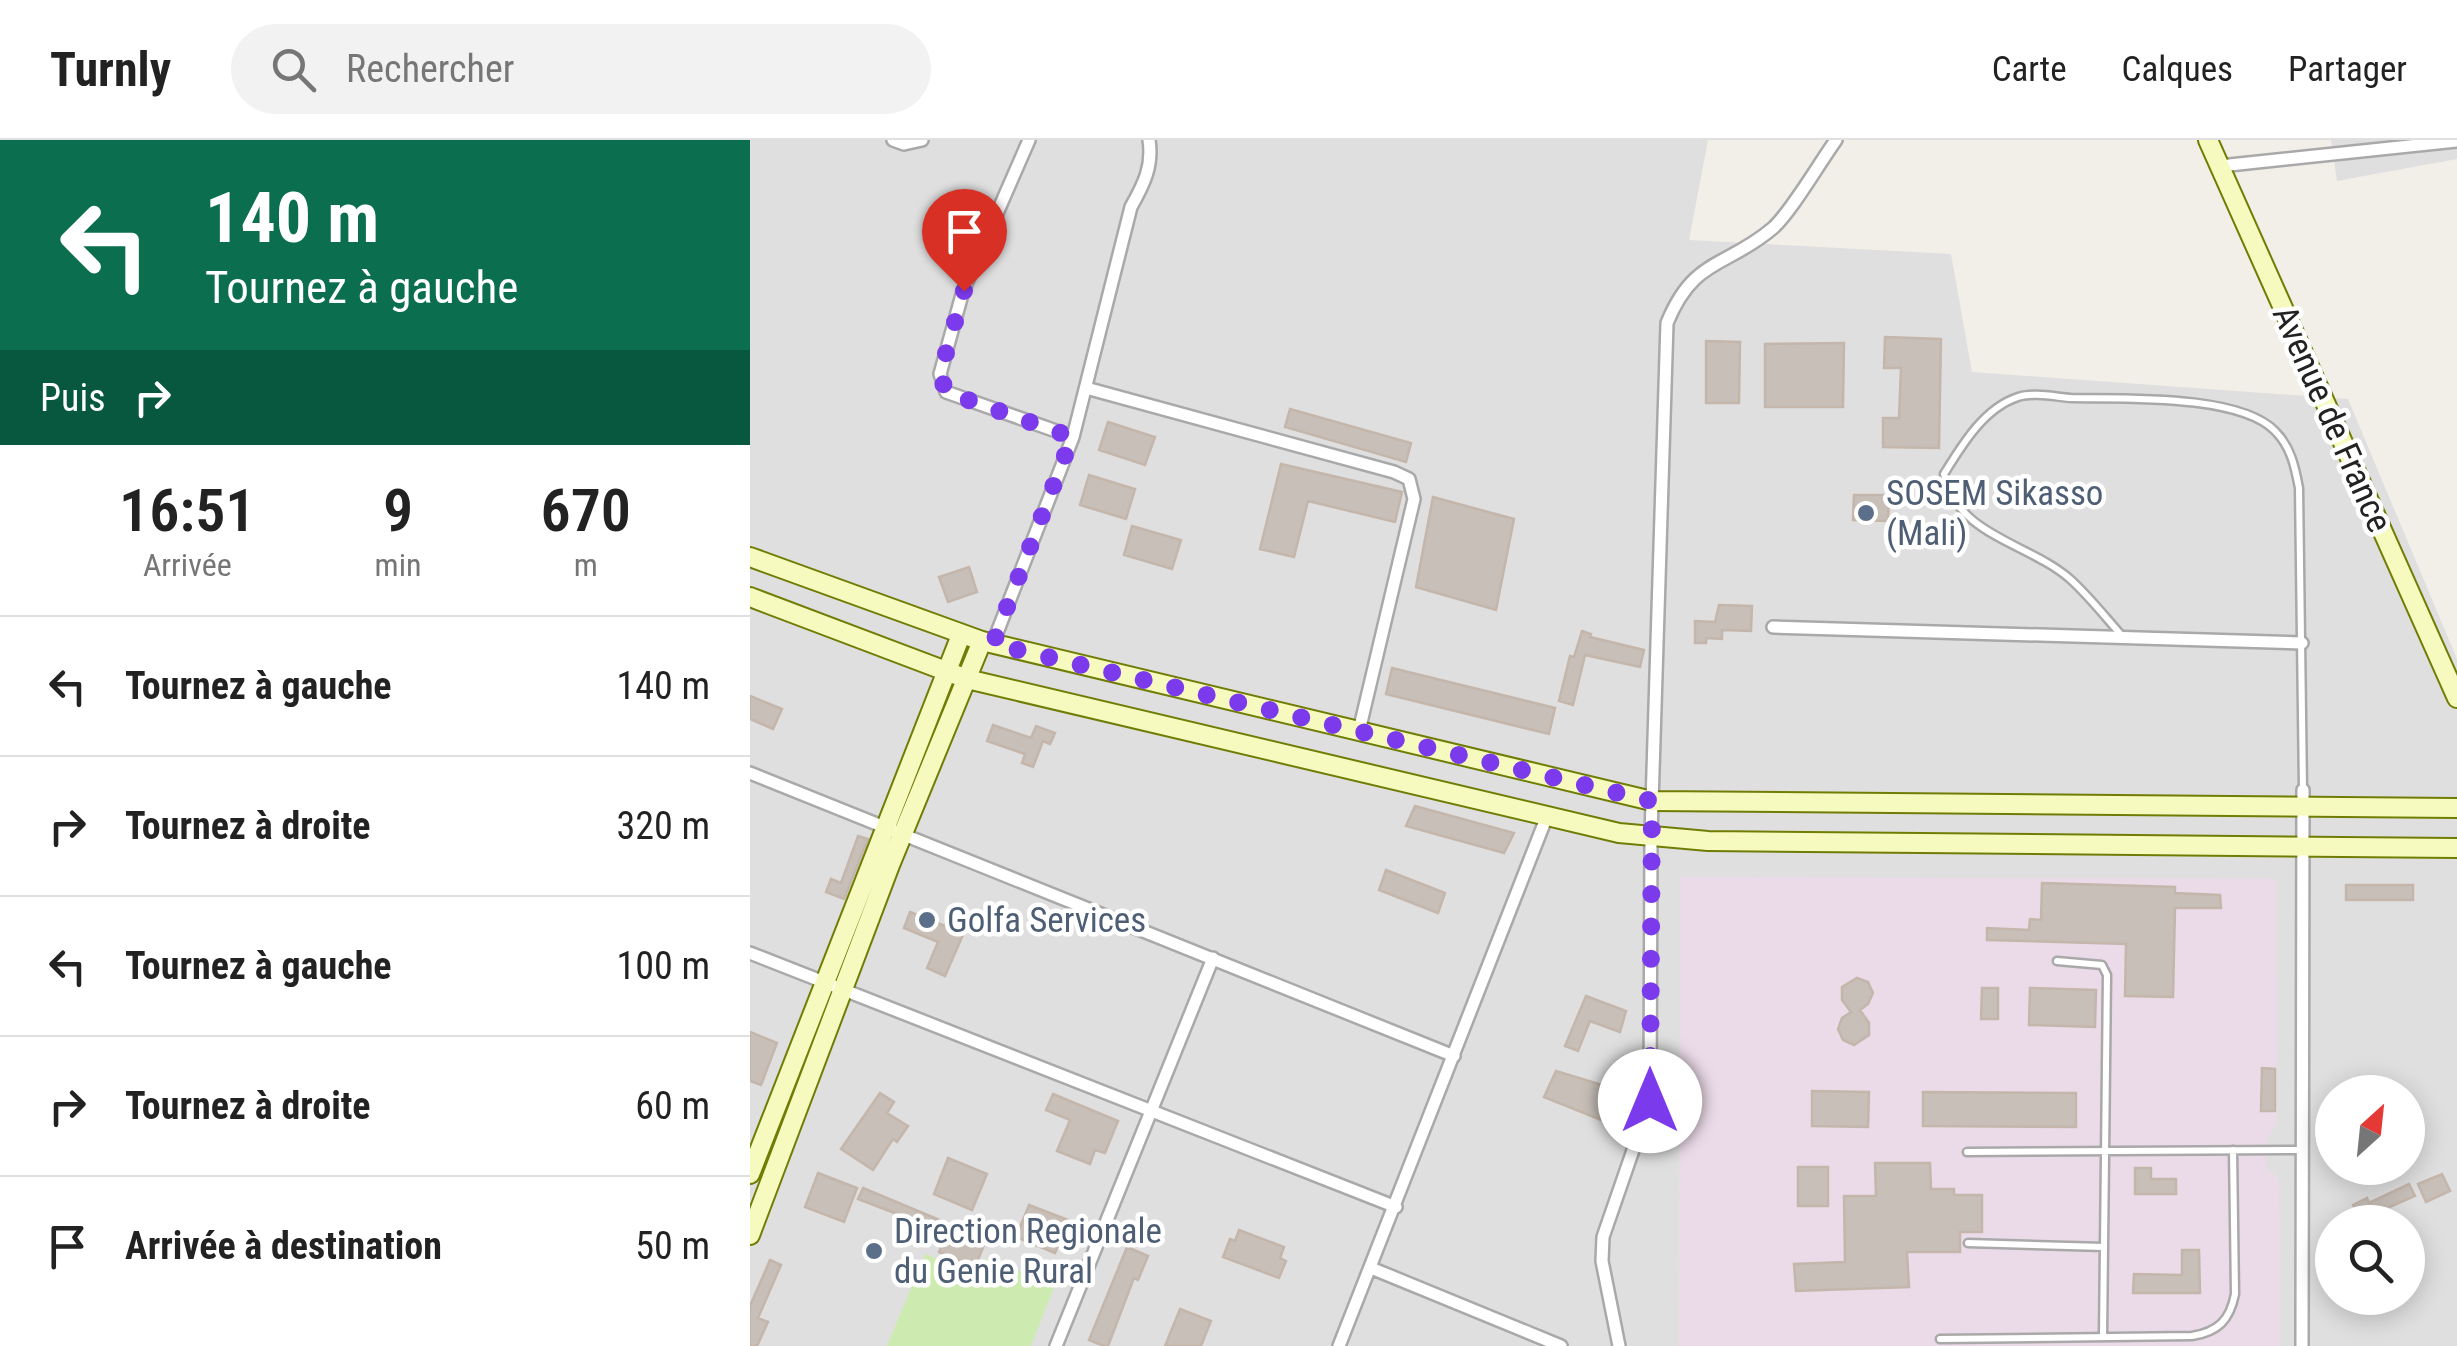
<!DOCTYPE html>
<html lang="fr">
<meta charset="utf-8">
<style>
:root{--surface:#fff;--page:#f2f2f2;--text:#222;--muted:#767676;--line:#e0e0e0}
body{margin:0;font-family:"Roboto Condensed",sans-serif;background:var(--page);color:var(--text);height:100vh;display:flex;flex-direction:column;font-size:38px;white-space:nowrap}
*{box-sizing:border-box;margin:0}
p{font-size:32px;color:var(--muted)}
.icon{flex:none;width:55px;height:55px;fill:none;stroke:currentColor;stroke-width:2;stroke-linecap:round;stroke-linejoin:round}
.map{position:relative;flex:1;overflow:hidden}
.panel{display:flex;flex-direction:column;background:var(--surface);width:750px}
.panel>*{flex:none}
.top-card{background:#0b6e4f;color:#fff;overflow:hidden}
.needle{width:65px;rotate:27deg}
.tools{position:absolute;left:1565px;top:935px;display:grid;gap:20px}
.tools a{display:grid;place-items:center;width:110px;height:110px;border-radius:50%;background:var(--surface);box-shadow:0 5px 25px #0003;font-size:50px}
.pin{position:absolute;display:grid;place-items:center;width:85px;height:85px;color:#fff;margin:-102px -42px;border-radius:50% 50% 50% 0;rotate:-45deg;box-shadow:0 0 10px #0007}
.pin .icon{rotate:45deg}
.me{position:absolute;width:110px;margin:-55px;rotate:0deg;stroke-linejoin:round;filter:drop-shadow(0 0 8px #0008)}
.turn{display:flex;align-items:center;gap:35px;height:210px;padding:0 40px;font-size:45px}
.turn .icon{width:130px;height:130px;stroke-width:2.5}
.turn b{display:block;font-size:70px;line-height:85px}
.then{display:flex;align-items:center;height:95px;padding:0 40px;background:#0003;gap:20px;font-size:38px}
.eta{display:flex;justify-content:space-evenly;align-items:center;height:170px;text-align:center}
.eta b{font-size:60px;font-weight:600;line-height:70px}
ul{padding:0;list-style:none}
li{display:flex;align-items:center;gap:30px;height:140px;padding:0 40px;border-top:2px solid var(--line)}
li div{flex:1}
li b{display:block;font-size:38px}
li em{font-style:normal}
header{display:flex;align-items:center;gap:60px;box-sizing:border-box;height:140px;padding:0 50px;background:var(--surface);border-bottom:2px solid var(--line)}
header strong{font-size:48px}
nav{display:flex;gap:55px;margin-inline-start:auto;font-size:35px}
.search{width:700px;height:90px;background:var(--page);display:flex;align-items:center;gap:25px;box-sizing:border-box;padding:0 35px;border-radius:55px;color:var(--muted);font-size:38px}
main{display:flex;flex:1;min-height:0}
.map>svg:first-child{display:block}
.residential{fill:#e0dfdf;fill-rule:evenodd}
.industrial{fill:#ebdbe8}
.grass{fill:#cdebb0}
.building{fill:#c7bfb8;stroke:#c4b6ab;stroke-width:2.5}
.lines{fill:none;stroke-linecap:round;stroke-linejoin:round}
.lane-casing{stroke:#a9a9a9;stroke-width:11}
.street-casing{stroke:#a9a9a9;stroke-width:16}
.secondary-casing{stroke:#707d05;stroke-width:22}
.lane{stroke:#fff;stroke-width:6}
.street{stroke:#fff;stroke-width:11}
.secondary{stroke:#f7fabf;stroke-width:18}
.route{stroke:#7c3aed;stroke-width:18;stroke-dasharray:0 32.4}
.service-dot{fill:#5c6f8a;stroke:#fff;stroke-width:4}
.labels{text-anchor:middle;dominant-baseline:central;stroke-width:9;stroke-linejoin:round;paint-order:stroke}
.street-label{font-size:35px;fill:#222;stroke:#fff}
.service-label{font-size:35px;fill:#4e5e75;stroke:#fff;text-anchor:start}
</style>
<header>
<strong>Turnly</strong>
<div class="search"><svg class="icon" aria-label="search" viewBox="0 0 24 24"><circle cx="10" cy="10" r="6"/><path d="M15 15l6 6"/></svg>Rechercher</div>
<nav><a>Carte</a><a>Calques</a><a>Partager</a></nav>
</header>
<main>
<section class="panel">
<div class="top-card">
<div class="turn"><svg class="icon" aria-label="left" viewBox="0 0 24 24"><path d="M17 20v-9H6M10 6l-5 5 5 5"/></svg><div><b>140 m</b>Tournez à gauche</div></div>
<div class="then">Puis<svg class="icon" aria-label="right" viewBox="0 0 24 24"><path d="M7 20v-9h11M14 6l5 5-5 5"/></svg></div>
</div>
<div class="eta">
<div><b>16:51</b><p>Arrivée</p></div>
<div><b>9</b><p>min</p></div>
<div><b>670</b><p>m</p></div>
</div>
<ul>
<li><svg class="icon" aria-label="left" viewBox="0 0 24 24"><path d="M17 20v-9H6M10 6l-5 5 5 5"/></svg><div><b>Tournez à gauche</b></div><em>140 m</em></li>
<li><svg class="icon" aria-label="right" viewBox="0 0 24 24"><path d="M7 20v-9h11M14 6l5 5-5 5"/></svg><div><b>Tournez à droite</b></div><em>320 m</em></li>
<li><svg class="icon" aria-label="left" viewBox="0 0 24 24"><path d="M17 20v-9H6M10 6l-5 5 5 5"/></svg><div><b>Tournez à gauche</b></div><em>100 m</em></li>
<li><svg class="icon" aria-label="right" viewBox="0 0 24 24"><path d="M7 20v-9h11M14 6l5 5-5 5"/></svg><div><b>Tournez à droite</b></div><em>60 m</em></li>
<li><svg class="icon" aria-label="arrive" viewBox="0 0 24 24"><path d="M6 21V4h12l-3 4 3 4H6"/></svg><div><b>Arrivée à destination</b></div><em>50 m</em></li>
</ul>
</section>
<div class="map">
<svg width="1707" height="1206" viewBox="0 0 1707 1206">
<rect width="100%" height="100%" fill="#f2efe9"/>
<path class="residential" d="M 0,0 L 958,0 L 939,100 L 1201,114 L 1222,232 L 1598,259 L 1707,519 L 1707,1206 L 0,1206 ZM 1582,952 L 1658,952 L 1658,1028 L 1582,1028 ZM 1582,1082 L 1658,1082 L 1658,1158 L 1582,1158 Z
M 1581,0 L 1707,0 L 1707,19 L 1587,41 Z"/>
<path class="industrial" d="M 930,737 L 1526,739 L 1527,982 L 1517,1000 L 1516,1026 L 1529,1040 L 1530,1206 L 929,1206 Z"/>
<path class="grass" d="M 175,1114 L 227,1134 L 236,1118 L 305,1145 L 281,1206 L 137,1206 Z"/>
<path class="building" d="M 1135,197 L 1191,199 L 1189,308 L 1133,307 L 1133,278 L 1149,278 L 1151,228 L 1134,228 Z
M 956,201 L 990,202 L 989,263 L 956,263 Z
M 1094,203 L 1093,267 L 1015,267 L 1015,204 Z
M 540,269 L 661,303 L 656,322 L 535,287 Z
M 358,282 L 405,297 L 395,325 L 349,310 Z
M 531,324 L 652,352 L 645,382 L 558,361 L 544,417 L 510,409 Z
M 339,335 L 385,349 L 376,379 L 330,365 Z
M 1104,355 L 1139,355 L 1138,381 L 1103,380 Z
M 683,357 L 764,379 L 746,470 L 666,447 Z
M 382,386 L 431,400 L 422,429 L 374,415 Z
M 219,427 L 227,452 L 198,462 L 189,437 Z
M 969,465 L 1002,466 L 1001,491 L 972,490 L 972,499 L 956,498 L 956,503 L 945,503 L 945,481 L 965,482 Z
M 832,491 L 841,494 L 840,497 L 894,510 L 890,527 L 835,515 L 823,565 L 809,561 L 820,516 L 824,517 Z
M 642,528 L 805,568 L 799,594 L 636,554 Z
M 0,556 L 32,569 L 23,589 L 0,579 Z
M 243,585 L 281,598 L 286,586 L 305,593 L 300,604 L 293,601 L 283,627 L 272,623 L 275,614 L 237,601 Z
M 665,666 L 764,693 L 754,713 L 656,686 Z
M 108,696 L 118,699 L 94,759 L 76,752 L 81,739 L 91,743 Z
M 636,730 L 695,753 L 688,773 L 629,750 Z
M 1292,743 L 1425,747 L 1425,753 L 1470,755 L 1471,768 L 1425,768 L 1423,857 L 1375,856 L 1376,804 L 1237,800 L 1237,788 L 1279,790 L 1280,779 L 1291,780 Z
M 1596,745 L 1663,745 L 1663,760 L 1596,760 Z
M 160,772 L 195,786 L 197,780 L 216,788 L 195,836 L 177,828 L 188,802 L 154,788 Z
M 1107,838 L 1118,842 L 1123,853 L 1118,864 L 1110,870 L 1119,883 L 1119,895 L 1104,905 L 1093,900 L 1088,889 L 1092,878 L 1101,872 L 1092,860 L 1092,847 Z
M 1232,848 L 1248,848 L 1248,879 L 1231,879 Z
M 1280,848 L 1346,850 L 1345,887 L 1279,885 Z
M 836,856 L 876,871 L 870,892 L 840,881 L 828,911 L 815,906 Z
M 0,892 L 27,903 L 11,945 L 0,941 Z
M 1512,928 L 1525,929 L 1525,971 L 1511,971 Z
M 806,931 L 882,954 L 869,987 L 794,957 Z
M 1062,951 L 1119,952 L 1118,987 L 1062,986 Z
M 1173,952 L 1326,953 L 1326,987 L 1173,986 Z
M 130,953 L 144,962 L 137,973 L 158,986 L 147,1002 L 143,999 L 123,1030 L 91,1009 Z
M 303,954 L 368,981 L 355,1013 L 345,1010 L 340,1024 L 307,1011 L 320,980 L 296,970 Z
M 198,1018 L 237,1034 L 222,1070 L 184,1054 Z
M 1125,1023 L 1180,1023 L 1181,1049 L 1204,1049 L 1204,1055 L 1232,1055 L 1232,1092 L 1210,1092 L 1210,1112 L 1157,1112 L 1159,1147 L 1046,1151 L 1044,1124 L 1095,1122 L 1094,1056 L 1126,1056 Z
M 1048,1027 L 1078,1027 L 1078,1066 L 1048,1066 Z
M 1385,1028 L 1401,1028 L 1401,1039 L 1426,1039 L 1426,1054 L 1385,1054 Z
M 68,1033 L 107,1048 L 94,1082 L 55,1067 Z
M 1692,1034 L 1700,1051 L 1676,1062 L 1668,1044 Z
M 1659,1044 L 1665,1056 L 1610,1080 L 1603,1065 L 1617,1058 L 1619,1063 Z
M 113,1048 L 192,1081 L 189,1090 L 108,1059 Z
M 279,1065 L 318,1080 L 305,1113 L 266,1097 Z
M 200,1085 L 236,1100 L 225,1127 L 189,1112 Z
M 489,1090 L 534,1107 L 530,1118 L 536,1121 L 529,1138 L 473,1117 L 480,1099 L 485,1101 Z
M 377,1107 L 398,1116 L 388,1140 L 384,1138 L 358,1206 L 354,1206 L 339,1200 Z
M 1432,1110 L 1449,1110 L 1450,1153 L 1383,1153 L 1384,1134 L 1432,1135 Z
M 20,1120 L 31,1125 L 8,1178 L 18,1182 L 7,1206 L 0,1206 L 0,1166 Z
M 430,1169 L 461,1181 L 451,1206 L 415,1206 Z"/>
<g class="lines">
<g class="lane-casing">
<path id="lane" d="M 1373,497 C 1356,478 1339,456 1320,439 C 1279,403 1207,396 1194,334 C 1212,305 1234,268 1268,257 C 1283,252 1306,257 1322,258 C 1373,259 1489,254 1525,291 C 1541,307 1545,327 1549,348 L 1553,650
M 1307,821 L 1352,825 L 1357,835 L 1353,1197
M 1217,1012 L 1551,1010
M 1218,1103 L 1354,1107
M 1190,1199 L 1442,1196 C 1468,1192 1480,1180 1485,1154 L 1483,1010"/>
</g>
<g class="street-casing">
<path id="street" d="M 143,0 L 154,4 L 172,0
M 279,0 L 213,151 L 190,234 L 196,252 L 323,297
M 1470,26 L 1707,1
M 336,248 L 644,332 L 659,339 L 664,359 L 609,591
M 1023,487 L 1552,503
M 243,503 L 323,297 L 381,67 C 394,44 403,26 399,0
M 0,633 L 704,916
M 0,813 L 646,1067
M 621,1128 L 811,1206
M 306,1206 L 463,818
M 589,1206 L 797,676
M 869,1206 L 852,1121 L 853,1097 L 900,961 L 901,695 L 917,183 C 944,117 976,128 1023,88 C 1041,72 1070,22 1086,0
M 1552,1206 L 1553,650"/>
</g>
<g class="secondary-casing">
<path id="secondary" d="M 1458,0 L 1707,558
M 0,417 L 232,501 L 902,661 L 1707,668
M 0,457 L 217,539 L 869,693 L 958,701 L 1707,708
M 0,1034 L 211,495
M 0,1095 L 140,725 L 232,501"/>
</g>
<use href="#lane" class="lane"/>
<use href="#street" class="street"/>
<use href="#secondary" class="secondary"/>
</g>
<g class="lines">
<path class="route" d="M 214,151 L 190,234 L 196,252 L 322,297 L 243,504 L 902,661 L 900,961"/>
</g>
<g class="service-dot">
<circle cx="1116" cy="373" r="10"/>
<circle cx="177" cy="780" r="10"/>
<circle cx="124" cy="1111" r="10"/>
</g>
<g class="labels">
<g class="street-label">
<text transform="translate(1582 279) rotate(66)">Avenue de France</text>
</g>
<g class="service-label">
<text x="1136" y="353">SOSEM Sikasso<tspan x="1136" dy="40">(Mali)</tspan></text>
<text x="197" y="780">Golfa Services</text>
<text x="144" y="1091">Direction Regionale<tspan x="144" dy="40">du Genie Rural</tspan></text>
</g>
</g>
</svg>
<div class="tools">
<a><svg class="needle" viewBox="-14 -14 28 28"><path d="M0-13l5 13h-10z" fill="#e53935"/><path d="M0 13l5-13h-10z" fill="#767676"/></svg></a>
<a><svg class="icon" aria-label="search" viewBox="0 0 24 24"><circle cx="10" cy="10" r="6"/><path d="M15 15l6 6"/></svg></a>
</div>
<div class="pin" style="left:214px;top:151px;background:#d93025"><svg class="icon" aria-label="arrive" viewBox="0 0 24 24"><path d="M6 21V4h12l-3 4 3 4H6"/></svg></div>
<svg class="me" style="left:900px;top:961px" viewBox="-20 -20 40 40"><circle r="19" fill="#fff"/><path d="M0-13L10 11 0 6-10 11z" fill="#7c3aed"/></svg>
</div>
</main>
